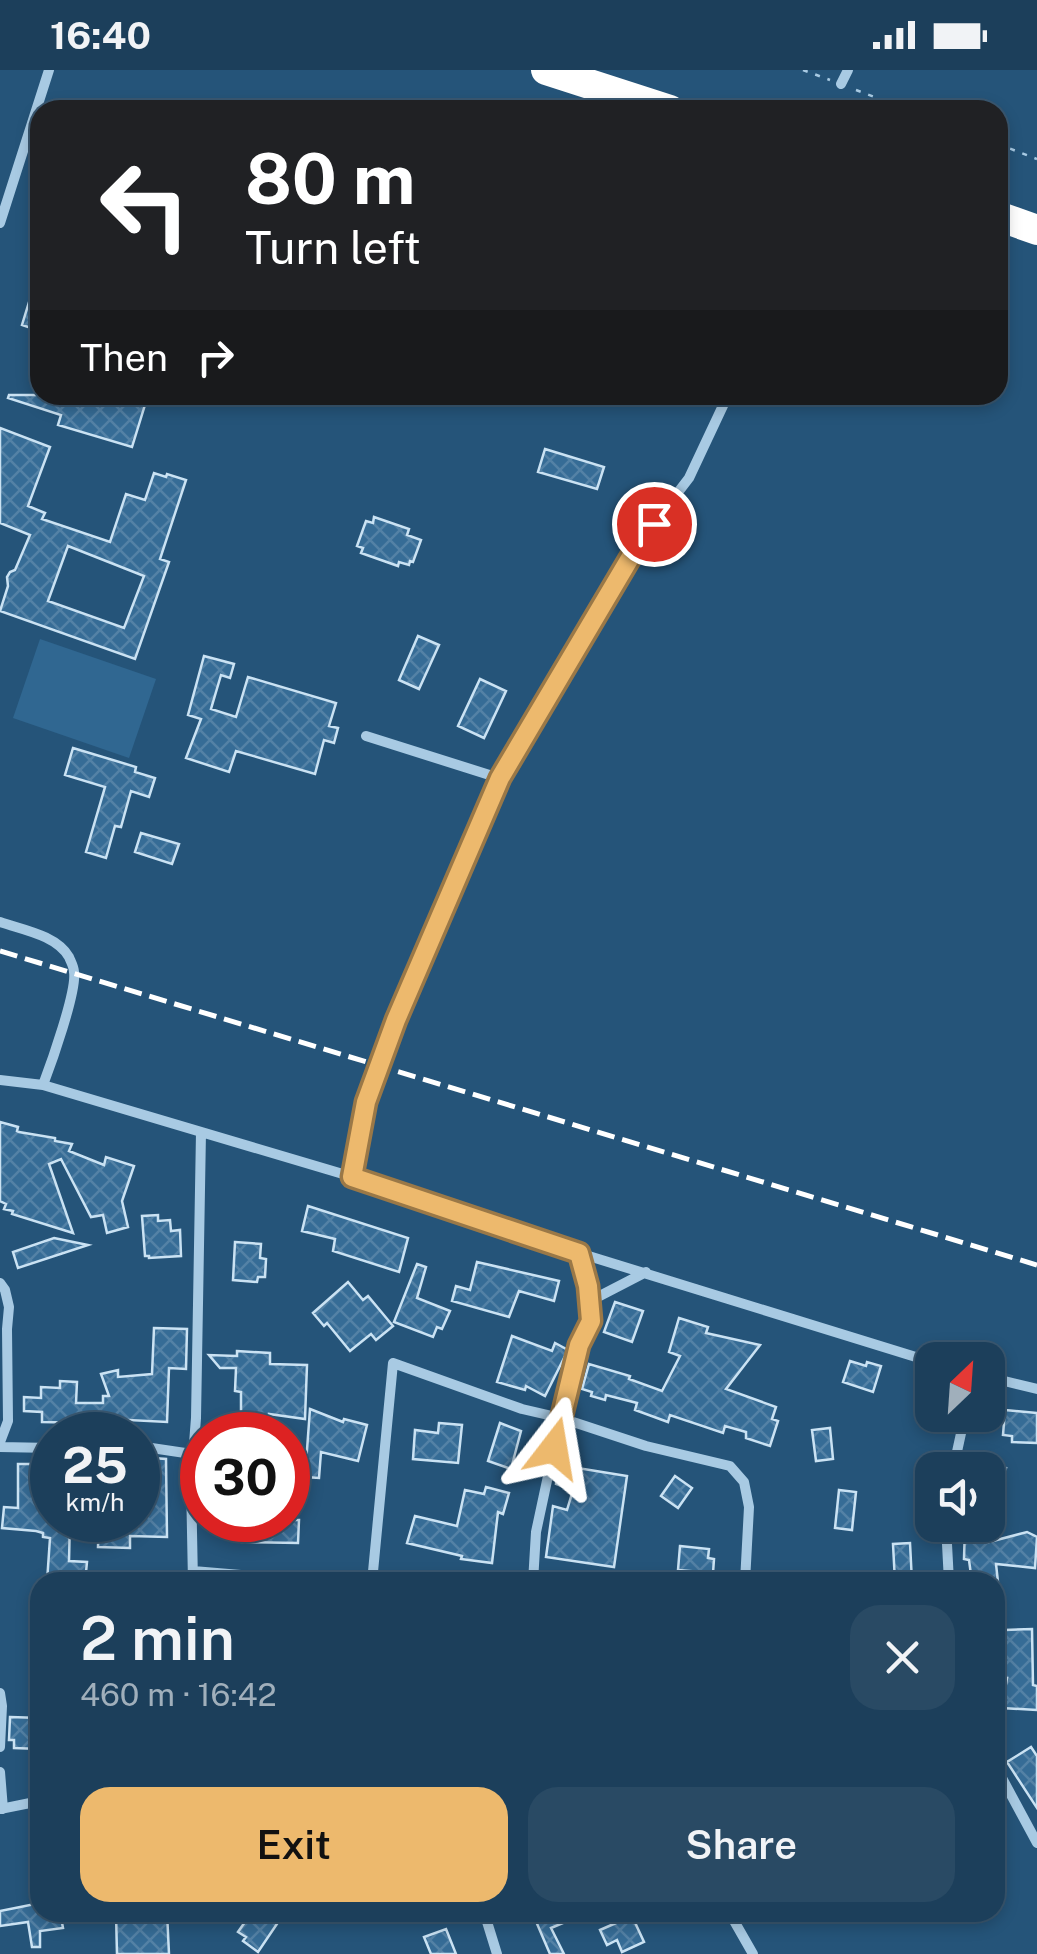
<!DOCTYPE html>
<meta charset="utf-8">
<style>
:root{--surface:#1c3f5b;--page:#294a64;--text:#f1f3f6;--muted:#a0afbb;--line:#3a5871;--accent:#edb96d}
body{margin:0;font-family:"Public Sans",sans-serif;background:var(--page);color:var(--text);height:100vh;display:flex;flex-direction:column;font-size:38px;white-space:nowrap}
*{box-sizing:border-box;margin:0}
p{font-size:32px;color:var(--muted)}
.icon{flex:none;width:55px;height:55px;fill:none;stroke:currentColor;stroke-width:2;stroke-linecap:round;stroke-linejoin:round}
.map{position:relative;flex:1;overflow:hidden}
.details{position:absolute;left:30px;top:1502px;width:975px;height:350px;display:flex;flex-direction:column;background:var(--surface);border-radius:30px;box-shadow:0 5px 15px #0003,0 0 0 2px var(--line)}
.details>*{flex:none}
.guide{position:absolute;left:30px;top:30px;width:978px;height:305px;border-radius:30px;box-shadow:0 5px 15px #0003,0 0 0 2px var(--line);background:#202124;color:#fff;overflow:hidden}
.needle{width:65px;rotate:25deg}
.buttons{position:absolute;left:915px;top:1272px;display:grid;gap:20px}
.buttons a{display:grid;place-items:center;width:90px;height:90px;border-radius:20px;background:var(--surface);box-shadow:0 5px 15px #0003,0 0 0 2px var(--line);font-size:50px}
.speed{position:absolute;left:30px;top:1342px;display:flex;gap:20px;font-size:50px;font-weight:700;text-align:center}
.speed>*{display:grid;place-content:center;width:130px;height:130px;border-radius:50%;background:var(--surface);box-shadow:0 5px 15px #0003,0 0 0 2px var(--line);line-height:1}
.speed small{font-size:25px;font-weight:400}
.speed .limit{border:15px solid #d22;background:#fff;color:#111}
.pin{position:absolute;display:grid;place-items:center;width:85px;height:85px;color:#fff;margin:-42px;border:5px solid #fff;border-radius:50%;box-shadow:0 2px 10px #0007}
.me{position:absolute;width:110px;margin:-55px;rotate:14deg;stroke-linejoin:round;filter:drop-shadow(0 0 8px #0008)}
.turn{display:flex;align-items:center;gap:35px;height:210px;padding:0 50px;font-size:45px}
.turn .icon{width:130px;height:130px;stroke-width:2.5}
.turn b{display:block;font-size:70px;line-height:85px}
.then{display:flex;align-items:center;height:95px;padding:0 50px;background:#0003;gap:20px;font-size:38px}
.round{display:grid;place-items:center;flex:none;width:105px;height:105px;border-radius:30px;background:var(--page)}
.summary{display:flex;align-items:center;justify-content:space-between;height:170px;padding:0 50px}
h1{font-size:60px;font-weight:600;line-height:75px}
.primary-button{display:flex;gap:20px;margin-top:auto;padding:20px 50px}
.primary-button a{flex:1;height:115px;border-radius:30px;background:var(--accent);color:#111;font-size:40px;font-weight:600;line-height:115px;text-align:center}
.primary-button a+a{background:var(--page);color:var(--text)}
.status{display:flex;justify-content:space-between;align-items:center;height:70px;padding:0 50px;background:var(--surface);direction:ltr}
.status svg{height:28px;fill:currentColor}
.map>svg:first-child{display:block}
.green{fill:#306791}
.building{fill:url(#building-cross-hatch);stroke:#cae2f3;stroke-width:2.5;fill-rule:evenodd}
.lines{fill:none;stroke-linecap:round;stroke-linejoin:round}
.path{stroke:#a8cae3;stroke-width:2.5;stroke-dasharray:5 8;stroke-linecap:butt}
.street{stroke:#a8cae3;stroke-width:10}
.highway{stroke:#fff;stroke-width:30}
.rail{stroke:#fff;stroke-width:5;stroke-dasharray:18 8;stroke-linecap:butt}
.route-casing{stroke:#9a7847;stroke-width:25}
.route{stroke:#edb96d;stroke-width:18}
</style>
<div class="status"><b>16:40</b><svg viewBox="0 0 49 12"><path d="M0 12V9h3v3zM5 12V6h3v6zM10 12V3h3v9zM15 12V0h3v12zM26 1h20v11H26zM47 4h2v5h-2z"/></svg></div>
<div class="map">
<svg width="1037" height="1884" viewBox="0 0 1037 1884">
<defs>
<pattern id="building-cross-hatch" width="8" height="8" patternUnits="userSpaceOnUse" patternTransform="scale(2.5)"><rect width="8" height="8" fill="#366c96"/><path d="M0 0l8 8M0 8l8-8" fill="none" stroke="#5482a6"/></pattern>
</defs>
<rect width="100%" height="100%" fill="#255479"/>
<path class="green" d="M 40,569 L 156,609 L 129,688 L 13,648 Z"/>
<path class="building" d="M 37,206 L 40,207 L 40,261 L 22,255 Z
M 9,325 L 148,325 L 132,377 L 58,355 L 61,345 L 8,328 Z
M 0,358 L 50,377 L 28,436 L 45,443 L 42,449 L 110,472 L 126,424 L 145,430 L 154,403 L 166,407 L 167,404 L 186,410 L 160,489 L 169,492 L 135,589 L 0,541 L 8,516 L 7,507 L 10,502 L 15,500 L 30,465 L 0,453 ZM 68,476 L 144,506 L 124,558 L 48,531 Z
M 545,379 L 604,397 L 597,419 L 538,402 Z
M 374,447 L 409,459 L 407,465 L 421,470 L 413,492 L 410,491 L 409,495 L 399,492 L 398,496 L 361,483 L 363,478 L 357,476 L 366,451 L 373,453 Z
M 418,566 L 439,575 L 419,619 L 399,610 Z
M 204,586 L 234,594 L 230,608 L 221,605 L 211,639 L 236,647 L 248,607 L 336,633 L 329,656 L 338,658 L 334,673 L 324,670 L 315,704 L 236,681 L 229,702 L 186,688 L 201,649 L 188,645 Z
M 480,609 L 506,621 L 484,668 L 458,656 Z
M 73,678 L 136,697 L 135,702 L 155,708 L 149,727 L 131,721 L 121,757 L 115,756 L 106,788 L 86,782 L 105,717 L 65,705 Z
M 141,763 L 179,774 L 172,794 L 135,782 Z
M 0,1052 L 18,1057 L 17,1061 L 19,1062 L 55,1068 L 55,1071 L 72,1074 L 69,1081 L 104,1095 L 106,1087 L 134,1096 L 122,1131 L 128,1157 L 107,1163 L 103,1145 L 91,1147 L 61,1089 L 49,1094 L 73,1163 L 12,1144 L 13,1141 L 4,1139 L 6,1134 L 0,1131 Z
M 308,1136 L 408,1168 L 399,1202 L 333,1181 L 335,1169 L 302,1161 Z
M 158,1145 L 158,1151 L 170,1150 L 171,1161 L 180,1160 L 181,1186 L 149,1188 L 149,1186 L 145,1186 L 142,1146 Z
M 54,1168 L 88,1175 L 18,1198 L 13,1182 Z
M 235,1172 L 261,1174 L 260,1188 L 266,1189 L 265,1207 L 258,1207 L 257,1212 L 233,1210 Z
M 477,1192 L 559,1211 L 554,1231 L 519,1221 L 509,1247 L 452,1231 L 456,1216 L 470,1220 Z
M 417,1194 L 426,1197 L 417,1228 L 450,1241 L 442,1259 L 437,1257 L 433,1267 L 394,1252 Z
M 348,1212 L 363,1230 L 368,1226 L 393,1256 L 376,1270 L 371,1264 L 350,1281 L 327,1253 L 324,1256 L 313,1243 Z
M 615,1232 L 643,1241 L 632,1272 L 604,1262 Z
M 679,1248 L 708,1257 L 706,1263 L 760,1275 L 726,1319 L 776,1337 L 772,1349 L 778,1351 L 770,1376 L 746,1368 L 746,1362 L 725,1356 L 723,1363 L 670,1345 L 668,1352 L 635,1340 L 637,1333 L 606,1325 L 605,1330 L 591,1326 L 592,1322 L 582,1319 L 589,1294 L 630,1306 L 629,1309 L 662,1321 L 680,1286 L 669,1282 Z
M 154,1258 L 187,1259 L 186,1299 L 169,1298 L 167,1352 L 90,1348 L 90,1353 L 42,1352 L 42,1342 L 24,1341 L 24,1327 L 41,1328 L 41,1317 L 60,1318 L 60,1311 L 77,1312 L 76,1333 L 103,1333 L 103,1326 L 109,1326 L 101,1304 L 118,1300 L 118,1307 L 152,1304 Z
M 512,1266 L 552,1281 L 555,1273 L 568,1280 L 545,1326 L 526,1316 L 525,1320 L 497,1312 Z
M 237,1281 L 270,1283 L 270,1294 L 307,1295 L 305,1349 L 269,1344 L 269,1365 L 241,1365 L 241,1322 L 235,1321 L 236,1298 L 220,1298 L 209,1285 L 237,1286 Z
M 850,1291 L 866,1296 L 867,1292 L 881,1296 L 873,1322 L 843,1312 Z
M 310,1339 L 343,1352 L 344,1349 L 367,1355 L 358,1391 L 321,1382 L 319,1408 L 305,1407 Z
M 1005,1340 L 1037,1343 L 1037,1373 L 1012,1372 L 1012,1366 L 1003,1365 Z
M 439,1353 L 462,1355 L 458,1393 L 413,1389 L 415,1360 L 438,1363 Z
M 500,1353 L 521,1361 L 511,1399 L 488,1391 Z
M 830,1358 L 833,1389 L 816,1391 L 812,1360 Z
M 138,1387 L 166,1389 L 167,1467 L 130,1466 L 130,1478 L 98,1477 L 99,1450 L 138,1450 Z
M 988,1392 L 1006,1398 L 990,1447 L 988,1446 Z
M 18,1394 L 35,1394 L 35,1408 L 52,1408 L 52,1450 L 70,1450 L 69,1491 L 87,1492 L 85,1512 L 47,1512 L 50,1468 L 43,1467 L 43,1463 L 36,1461 L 2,1458 L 4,1437 L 18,1438 Z
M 559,1395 L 627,1406 L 614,1497 L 546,1487 L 553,1436 L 567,1440 L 573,1420 L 556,1414 Z
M 675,1406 L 692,1418 L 678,1438 L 661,1426 Z
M 486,1417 L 509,1423 L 503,1444 L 498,1442 L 492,1493 L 461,1489 L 462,1486 L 407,1473 L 415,1446 L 457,1456 L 465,1420 L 484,1424 Z
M 839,1420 L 856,1422 L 852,1460 L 835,1458 Z
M 243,1450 L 299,1450 L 298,1473 L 242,1472 Z
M 965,1455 L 990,1455 L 989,1472 L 1027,1462 L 1037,1467 L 1035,1498 L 996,1494 L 998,1512 L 972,1512 L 969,1490 L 964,1489 Z
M 910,1473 L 912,1512 L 895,1512 L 893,1474 Z
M 680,1476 L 709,1479 L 708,1488 L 714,1489 L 713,1503 L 678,1500 Z
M 1032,1559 L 1033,1615 L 1037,1616 L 1037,1640 L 1002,1638 L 1007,1608 L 998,1608 L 998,1602 L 995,1603 L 995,1572 L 1005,1572 L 1005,1560 Z
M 10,1647 L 40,1648 L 40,1679 L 14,1678 L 14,1670 L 9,1670 Z
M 1031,1677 L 1037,1686 L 1037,1738 L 1007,1692 Z
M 40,1833 L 40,1842 L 60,1842 L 63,1858 L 40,1861 L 40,1877 L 32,1877 L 28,1852 L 0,1856 L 0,1841 Z
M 167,1842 L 169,1884 L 117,1884 L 116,1844 Z
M 252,1842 L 285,1842 L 258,1882 L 243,1871 L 246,1867 L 238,1862 Z
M 532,1842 L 587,1842 L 587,1843 L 551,1858 L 564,1884 L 550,1884 Z
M 632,1846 L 644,1872 L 622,1882 L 617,1870 L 607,1875 L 600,1860 Z
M 446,1859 L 456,1884 L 431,1884 L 424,1867 Z"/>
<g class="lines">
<path class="path" d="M 803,0 L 830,10
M 856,20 L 909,40
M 998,74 L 1037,89"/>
<path class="street" d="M 841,14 L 848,0
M 0,153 L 49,0
M 366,666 L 499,708
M 0,852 C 23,860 56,865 69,887 C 71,892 74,897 74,902 C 77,921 51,994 43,1015
M 0,1010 L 43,1015 L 353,1107 L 579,1183 L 932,1292
M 353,1107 L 366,1032 L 396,950 L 499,708 L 636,477 L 689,408 L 728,325
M 0,1213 L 5,1220 L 9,1237 L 7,1259 L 8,1351 L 0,1372
M 590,1231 L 646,1202
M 988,1307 L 1037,1319
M 138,1376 L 192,1384
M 0,1377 L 52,1378
M 953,1400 L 965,1345
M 946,1455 L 949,1512
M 193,1501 L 322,1512
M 193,1512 L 191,1412 L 196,1348 L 201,1062
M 372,1512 L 393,1293 L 522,1339 L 561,1348 L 646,1376 L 730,1396 L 744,1412 L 749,1437 L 745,1512
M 533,1512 L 536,1462 L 554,1378 L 579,1275 L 591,1251 L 589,1215 L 579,1183
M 0,1623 L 2,1636 L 0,1677
M 995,1695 L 1037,1773
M 0,1702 L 3,1739
M 0,1739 L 40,1731
M 484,1842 L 497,1884
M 729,1842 L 753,1884"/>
<path class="highway" d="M 546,0 L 670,40
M 998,146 L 1037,160"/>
<path class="rail" d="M 0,881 L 1037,1195"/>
</g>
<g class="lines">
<g class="route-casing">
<path id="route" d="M 554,1378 L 579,1275 L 591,1251 L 588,1216 L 579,1183 L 352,1107 L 366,1032 L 396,950 L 500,708 L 636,478 L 654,454"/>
</g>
<use href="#route" class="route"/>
</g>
</svg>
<div class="buttons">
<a><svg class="needle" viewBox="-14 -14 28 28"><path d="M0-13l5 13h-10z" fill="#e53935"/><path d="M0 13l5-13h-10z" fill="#a0afbb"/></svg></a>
<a><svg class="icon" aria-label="sound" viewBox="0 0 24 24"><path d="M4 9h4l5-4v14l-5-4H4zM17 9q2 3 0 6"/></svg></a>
</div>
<div class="speed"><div>25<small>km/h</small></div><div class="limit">30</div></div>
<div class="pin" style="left:654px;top:454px;background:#d93025"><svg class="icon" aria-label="arrive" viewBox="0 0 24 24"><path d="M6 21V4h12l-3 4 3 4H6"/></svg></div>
<svg class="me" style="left:554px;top:1378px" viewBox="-20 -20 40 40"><path d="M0-17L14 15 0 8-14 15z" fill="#edb96d" stroke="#fff" stroke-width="4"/></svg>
<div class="guide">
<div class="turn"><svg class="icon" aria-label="left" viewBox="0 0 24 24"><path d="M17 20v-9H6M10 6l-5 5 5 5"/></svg><div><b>80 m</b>Turn left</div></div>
<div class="then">Then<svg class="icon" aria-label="right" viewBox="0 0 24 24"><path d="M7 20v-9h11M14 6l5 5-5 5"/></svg></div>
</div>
<section class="details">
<div class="summary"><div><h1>2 min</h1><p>460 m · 16:42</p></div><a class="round"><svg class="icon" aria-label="close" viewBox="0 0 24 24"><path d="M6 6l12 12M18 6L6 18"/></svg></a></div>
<div class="primary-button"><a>Exit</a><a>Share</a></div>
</section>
</div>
